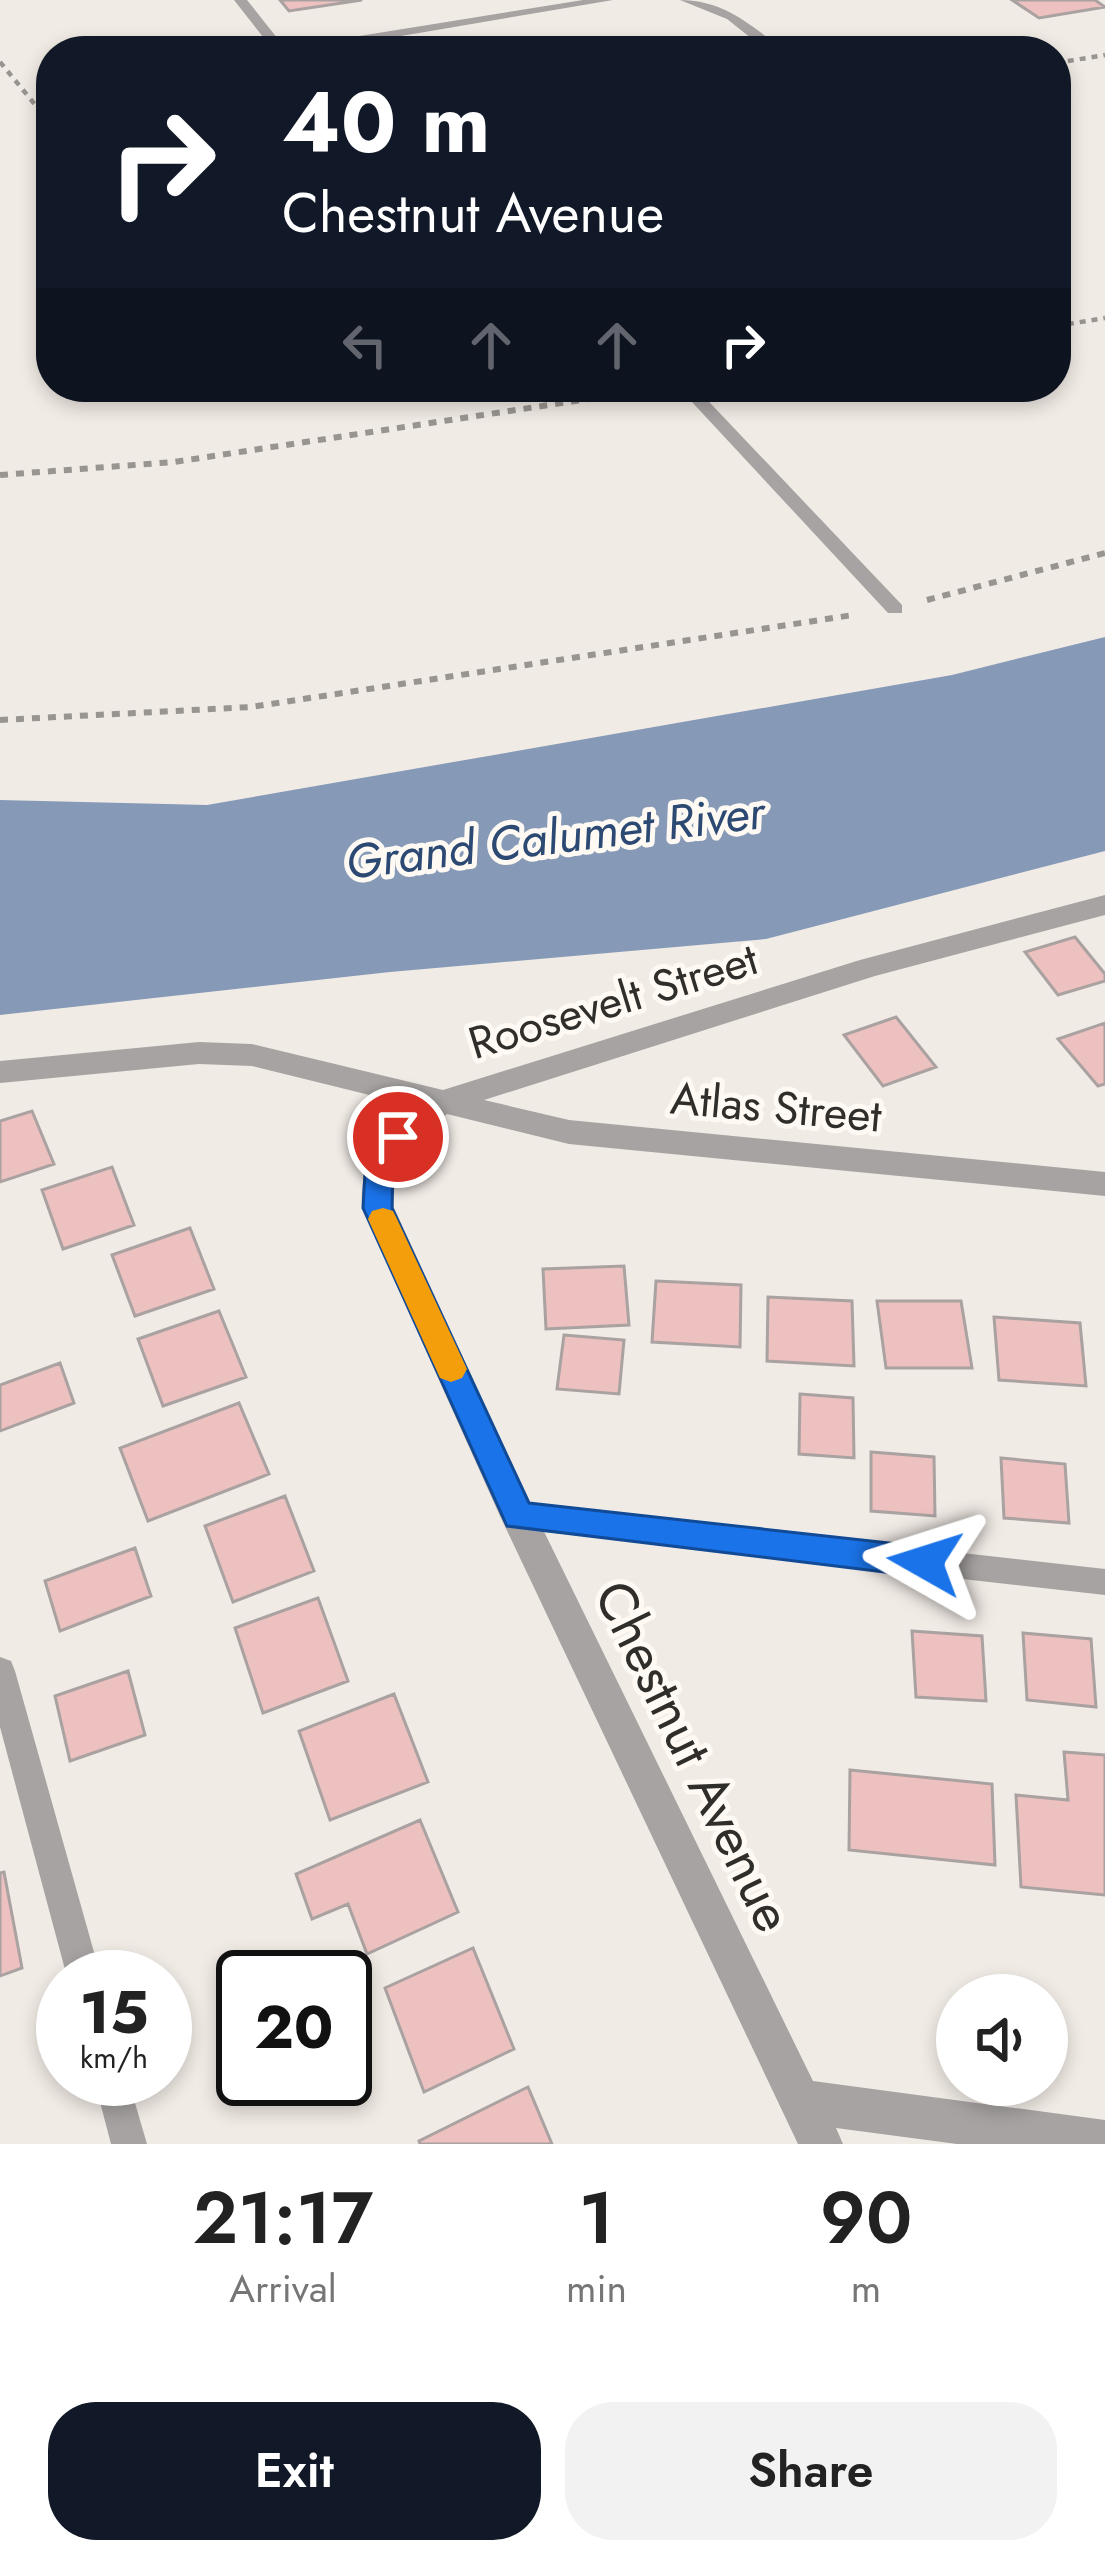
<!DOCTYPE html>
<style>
:root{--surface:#fff;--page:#f2f2f2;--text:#222;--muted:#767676;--accent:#111827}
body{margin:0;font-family:Jost,sans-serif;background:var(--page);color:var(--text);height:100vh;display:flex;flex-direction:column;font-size:45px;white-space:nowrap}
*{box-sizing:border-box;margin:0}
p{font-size:39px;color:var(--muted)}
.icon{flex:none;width:66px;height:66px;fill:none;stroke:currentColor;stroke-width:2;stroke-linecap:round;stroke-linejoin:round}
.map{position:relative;height:2144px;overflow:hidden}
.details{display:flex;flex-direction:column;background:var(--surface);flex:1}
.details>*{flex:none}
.top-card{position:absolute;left:36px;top:36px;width:1035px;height:366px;border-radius:48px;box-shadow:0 6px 18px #0003;background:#111827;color:#fff;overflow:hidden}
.tools{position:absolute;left:936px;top:1974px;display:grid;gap:24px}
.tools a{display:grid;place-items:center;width:132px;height:132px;border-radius:50%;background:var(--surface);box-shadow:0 6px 18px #0003;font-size:60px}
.speed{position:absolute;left:36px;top:1950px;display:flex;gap:24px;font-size:60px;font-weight:700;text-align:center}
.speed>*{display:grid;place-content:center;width:156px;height:156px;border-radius:50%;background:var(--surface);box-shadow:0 6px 18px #0003;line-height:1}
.speed small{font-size:30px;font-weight:400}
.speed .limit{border:6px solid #111;border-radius:18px;background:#fff;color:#111}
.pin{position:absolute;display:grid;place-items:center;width:102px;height:102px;color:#fff;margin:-51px;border:6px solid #fff;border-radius:50%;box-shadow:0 3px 12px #0007}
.me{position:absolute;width:132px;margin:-66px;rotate:276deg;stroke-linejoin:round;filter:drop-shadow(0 0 9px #0008)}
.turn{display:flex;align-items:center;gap:42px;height:252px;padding:0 48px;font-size:54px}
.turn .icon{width:156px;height:156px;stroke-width:2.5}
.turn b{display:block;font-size:84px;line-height:102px}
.lanes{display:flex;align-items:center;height:114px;padding:0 48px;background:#0003;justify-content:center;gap:60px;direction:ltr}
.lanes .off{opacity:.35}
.eta{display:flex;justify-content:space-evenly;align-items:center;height:204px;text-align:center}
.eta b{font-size:72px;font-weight:600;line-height:84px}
.button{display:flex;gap:24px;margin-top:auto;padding:24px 48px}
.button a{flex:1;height:138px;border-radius:48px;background:var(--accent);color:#fff;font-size:48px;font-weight:600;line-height:138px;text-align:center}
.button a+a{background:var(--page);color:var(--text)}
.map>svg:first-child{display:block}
.water{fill:#869ab7}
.building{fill:#ecc1bf;stroke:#aaa1a1;stroke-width:3}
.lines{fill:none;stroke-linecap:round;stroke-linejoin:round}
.path-far1{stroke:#98948f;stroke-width:4.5;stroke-dasharray:6 6;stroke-linecap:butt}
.path{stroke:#98948f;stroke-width:6;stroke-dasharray:8 8;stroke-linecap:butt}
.lane{fill:#a7a3a2;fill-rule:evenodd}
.street{fill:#a7a3a2;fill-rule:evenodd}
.route{fill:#1a73e8;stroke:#114b97;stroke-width:3}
.slow{fill:#f59e0b}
.labels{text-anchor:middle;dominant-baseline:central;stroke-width:10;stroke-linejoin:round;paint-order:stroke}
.street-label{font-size:45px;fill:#302e2b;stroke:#fef9f2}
.water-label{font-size:48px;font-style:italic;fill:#2b4972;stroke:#fef9f2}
.near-street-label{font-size:54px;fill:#302e2b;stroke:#fef9f2}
</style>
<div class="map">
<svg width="1105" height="2144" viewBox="0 0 1105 2144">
<rect width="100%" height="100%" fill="#f1ebe5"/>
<path class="water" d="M 1105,637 L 1105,851 L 766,939 L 390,972 L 0,1015 L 0,800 L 207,805 L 952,675 Z"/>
<path class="building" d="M 280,0 L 362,0 L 289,11 Z
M 1012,0 L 1095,0 L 1105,7 L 1039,18 Z
M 1075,937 L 1105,974 L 1105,981 L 1058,995 L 1025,952 Z
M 896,1017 L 936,1067 L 883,1086 L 844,1035 Z
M 1105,1023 L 1105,1084 L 1098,1086 L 1058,1039 Z
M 32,1111 L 54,1164 L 0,1182 L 0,1121 Z
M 112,1167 L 134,1225 L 63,1249 L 42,1190 Z
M 190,1228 L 214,1289 L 135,1316 L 112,1255 Z
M 624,1266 L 629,1325 L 546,1329 L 543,1269 Z
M 656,1281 L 741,1285 L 740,1347 L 652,1342 Z
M 768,1297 L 852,1301 L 854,1366 L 767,1361 Z
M 877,1301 L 961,1301 L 972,1368 L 886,1368 Z
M 219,1311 L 246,1377 L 163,1406 L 138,1339 Z
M 994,1317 L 1080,1323 L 1086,1386 L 999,1380 Z
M 564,1335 L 624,1340 L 619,1394 L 557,1389 Z
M 60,1363 L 74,1403 L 0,1431 L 0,1385 Z
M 800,1394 L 853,1398 L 854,1458 L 799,1454 Z
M 239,1403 L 269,1474 L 148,1521 L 120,1448 Z
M 871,1452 L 934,1457 L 935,1516 L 871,1511 Z
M 1001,1458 L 1065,1464 L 1069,1523 L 1004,1518 Z
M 285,1496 L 314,1571 L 233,1602 L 205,1526 Z
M 135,1548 L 151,1596 L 60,1631 L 45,1581 Z
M 318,1598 L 348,1681 L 263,1713 L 235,1628 Z
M 912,1631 L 982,1636 L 986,1701 L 916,1697 Z
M 1023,1633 L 1091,1639 L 1096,1707 L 1027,1700 Z
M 128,1671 L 145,1735 L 70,1761 L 55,1696 Z
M 394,1694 L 428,1782 L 330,1820 L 299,1731 Z
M 1064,1752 L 1105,1755 L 1105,1895 L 1021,1887 L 1016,1795 L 1068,1800 Z
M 850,1770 L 992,1784 L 995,1865 L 849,1850 Z
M 420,1820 L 458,1912 L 367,1954 L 348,1904 L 312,1919 L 296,1874 Z
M 4,1872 L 22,1968 L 0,1976 L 0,1873 Z
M 473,1948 L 514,2049 L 424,2092 L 385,1988 Z
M 528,2087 L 552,2144 L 420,2144 L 419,2141 Z"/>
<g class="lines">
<path class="path-far1" d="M 0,62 L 51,124
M 1056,63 L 1105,55
M 1056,326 L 1105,318"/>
<path class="path" d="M 0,475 L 174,462 L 654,389
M 927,600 L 1105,553
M 0,720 L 251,707 L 853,615"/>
<path class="lane" d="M 234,0 L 247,0 L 285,48 L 583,0 L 613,0 L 313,51 L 274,51 Z
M 680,0 C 718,0 744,19 773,42 L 773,51 L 759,51 L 761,46 L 727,19 Z
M 678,387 L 695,387 L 902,605 L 902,613 L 888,613 Z
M 518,1503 L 1105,1569 L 1105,1595 L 518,1529 L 508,1525 L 504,1516 L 508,1507 Z
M 0,1657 L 11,1661 L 15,1671 L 101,1977 L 67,1977 L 0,1727 Z
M 94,2079 L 128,2079 L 147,2144 L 111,2144 Z"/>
<path class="street" d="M 1105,895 L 1105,915 L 875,976 L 484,1100 L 569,1120 L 1105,1172 L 1105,1196 L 569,1144 L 447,1114 C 413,1139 390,1164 394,1208 L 532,1507 L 813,2081 L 1105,2120 L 1105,2144 L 957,2144 L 836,2128 L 843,2144 L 798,2144 L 500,1516 L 362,1208 C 359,1164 381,1132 414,1106 L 252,1066 L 199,1064 L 0,1083 L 0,1061 L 199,1042 L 252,1044 L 443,1090 L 860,960 Z"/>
</g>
<path class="route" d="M 398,1127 L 412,1137 L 393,1173 L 392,1208 L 529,1503 L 925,1547 L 936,1551 L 941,1562 L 936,1572 L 925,1577 L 507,1526 L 363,1208 L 365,1173 L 388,1130 Z"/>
<path class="slow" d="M 383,1208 L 393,1211 L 397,1219 L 467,1369 L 462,1378 L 451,1382 L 440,1378 L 436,1369 L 368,1219 L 372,1211 Z"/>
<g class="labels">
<g class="street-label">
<text transform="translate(613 1001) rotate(-17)">Roosevelt Street</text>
<text transform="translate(776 1107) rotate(5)">Atlas Street</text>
</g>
<g class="water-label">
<text transform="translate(555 837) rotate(-7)">Grand Calumet River</text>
</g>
<g class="near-street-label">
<text transform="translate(694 1756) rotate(64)">Chestnut Avenue</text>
</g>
</g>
</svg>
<div class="tools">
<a><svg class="icon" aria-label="sound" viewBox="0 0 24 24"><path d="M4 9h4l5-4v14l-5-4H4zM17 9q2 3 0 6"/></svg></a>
</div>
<div class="speed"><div>15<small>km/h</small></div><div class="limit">20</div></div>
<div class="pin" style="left:398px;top:1137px;background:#d93025"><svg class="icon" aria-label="arrive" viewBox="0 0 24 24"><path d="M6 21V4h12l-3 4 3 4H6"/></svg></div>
<svg class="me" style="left:925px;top:1562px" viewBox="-20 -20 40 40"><path d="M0-17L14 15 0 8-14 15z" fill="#1a73e8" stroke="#fff" stroke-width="4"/></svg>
<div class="top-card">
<div class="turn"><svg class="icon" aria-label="right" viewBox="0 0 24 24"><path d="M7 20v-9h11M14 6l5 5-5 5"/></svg><div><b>40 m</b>Chestnut Avenue</div></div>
<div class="lanes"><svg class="icon off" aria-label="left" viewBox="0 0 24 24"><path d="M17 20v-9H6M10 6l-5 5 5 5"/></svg><svg class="icon off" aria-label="ahead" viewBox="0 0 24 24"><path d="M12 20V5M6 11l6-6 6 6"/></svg><svg class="icon off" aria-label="ahead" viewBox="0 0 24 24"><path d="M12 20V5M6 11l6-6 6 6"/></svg><svg class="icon" aria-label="right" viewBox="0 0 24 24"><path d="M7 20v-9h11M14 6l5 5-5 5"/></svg></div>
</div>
</div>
<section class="details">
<div class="eta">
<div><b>21:17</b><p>Arrival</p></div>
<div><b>1</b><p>min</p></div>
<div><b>90</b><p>m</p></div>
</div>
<div class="button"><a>Exit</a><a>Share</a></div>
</section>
